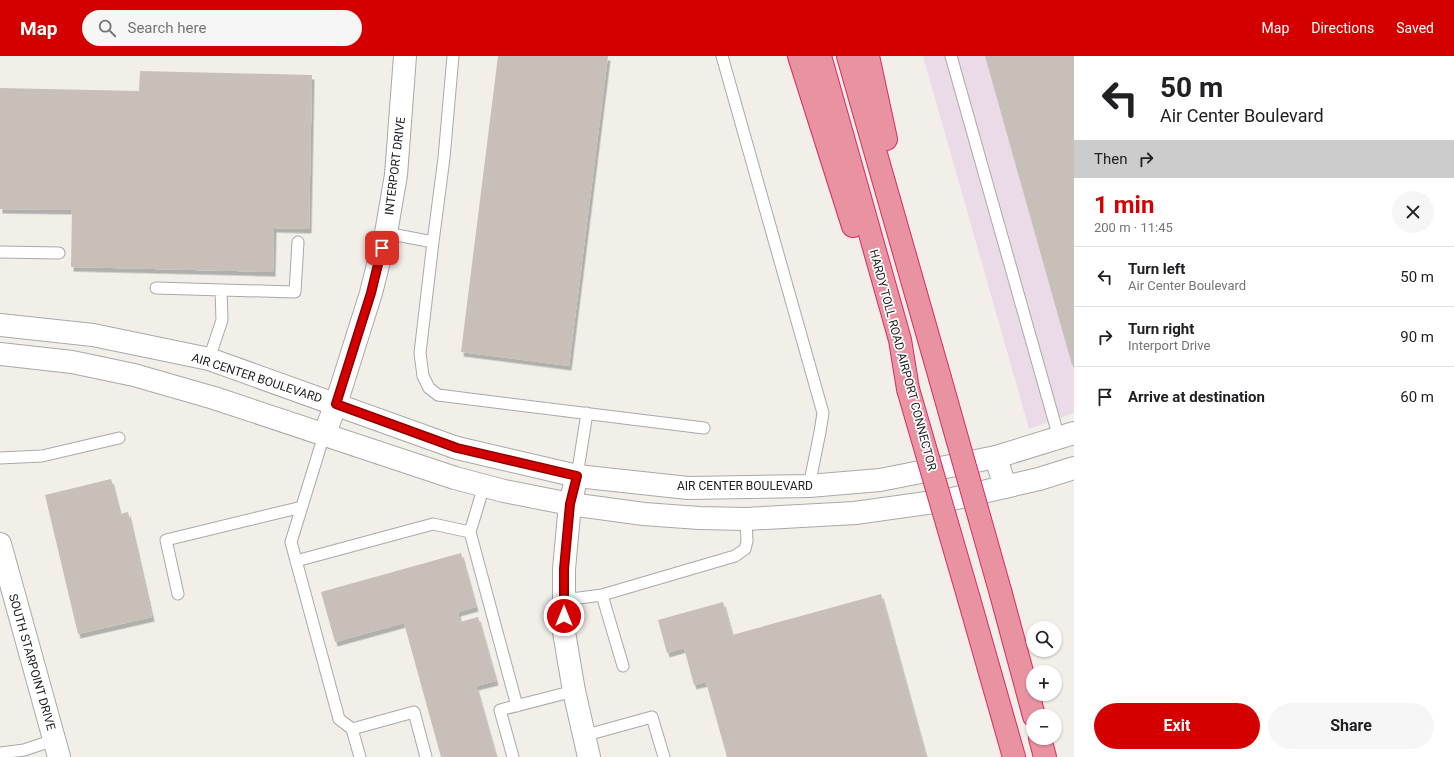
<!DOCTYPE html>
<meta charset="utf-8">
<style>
:root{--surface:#fff;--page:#f6f6f6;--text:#202124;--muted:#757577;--line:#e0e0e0;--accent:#d40000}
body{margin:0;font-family:Roboto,sans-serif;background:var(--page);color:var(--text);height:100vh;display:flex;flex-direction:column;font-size:15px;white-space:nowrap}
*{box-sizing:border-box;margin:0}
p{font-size:13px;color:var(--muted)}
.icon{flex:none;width:22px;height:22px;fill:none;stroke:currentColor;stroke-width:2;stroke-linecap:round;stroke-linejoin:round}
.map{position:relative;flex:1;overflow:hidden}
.panel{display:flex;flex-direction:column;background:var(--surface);width:380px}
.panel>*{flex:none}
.top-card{background:#fff;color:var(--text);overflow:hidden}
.buttons{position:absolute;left:1026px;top:565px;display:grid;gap:8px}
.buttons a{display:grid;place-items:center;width:36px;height:36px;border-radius:50%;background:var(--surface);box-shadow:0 1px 3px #0004;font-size:20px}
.pin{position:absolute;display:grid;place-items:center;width:34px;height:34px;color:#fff;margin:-17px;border-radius:8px;box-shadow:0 2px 6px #0006}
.me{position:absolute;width:44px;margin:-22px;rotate:0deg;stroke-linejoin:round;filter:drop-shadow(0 0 3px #0008)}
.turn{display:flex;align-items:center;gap:14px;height:84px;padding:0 20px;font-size:18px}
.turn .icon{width:52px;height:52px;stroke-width:2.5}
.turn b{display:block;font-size:28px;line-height:34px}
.then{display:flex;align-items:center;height:38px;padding:0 20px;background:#0003;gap:8px;font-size:15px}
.round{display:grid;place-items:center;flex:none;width:42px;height:42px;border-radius:21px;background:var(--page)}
.headline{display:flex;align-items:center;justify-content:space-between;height:68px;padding:0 20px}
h1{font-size:24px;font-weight:700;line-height:30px;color:var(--accent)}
.button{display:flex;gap:8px;margin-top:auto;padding:8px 20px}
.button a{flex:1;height:46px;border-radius:24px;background:var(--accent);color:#fff;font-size:16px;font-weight:700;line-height:46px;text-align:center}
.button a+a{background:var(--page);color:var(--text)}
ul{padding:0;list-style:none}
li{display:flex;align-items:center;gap:12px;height:60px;padding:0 20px;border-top:1px solid var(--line)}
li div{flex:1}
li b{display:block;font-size:15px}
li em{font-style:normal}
header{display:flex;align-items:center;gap:24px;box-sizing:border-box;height:56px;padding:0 20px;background:var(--accent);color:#fff}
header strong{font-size:19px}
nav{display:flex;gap:22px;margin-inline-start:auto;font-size:14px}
.search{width:280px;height:36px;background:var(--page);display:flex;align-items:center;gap:10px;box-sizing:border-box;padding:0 14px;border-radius:22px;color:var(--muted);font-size:15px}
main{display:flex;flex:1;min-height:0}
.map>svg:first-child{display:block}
.industrial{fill:#ebdbe8}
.building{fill:#c7bfb8;filter:url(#shadow)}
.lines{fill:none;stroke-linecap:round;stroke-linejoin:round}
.service-casing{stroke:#a9a9a9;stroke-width:13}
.minor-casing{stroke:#a9a9a9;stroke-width:24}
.tertiary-casing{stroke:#a9a9a9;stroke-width:24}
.motorway-casing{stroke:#dc2a67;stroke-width:24}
.service{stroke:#fff;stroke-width:11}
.minor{stroke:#fff;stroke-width:22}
.tertiary{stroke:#fff;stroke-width:22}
.motorway{stroke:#e892a2;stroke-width:22}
.motorway-bridge-casing{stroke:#dc2a67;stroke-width:24;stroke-linecap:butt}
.motorway-bridge{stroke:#e892a2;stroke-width:22}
.route-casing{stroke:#8a0000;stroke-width:10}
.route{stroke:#d40000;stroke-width:7}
.labels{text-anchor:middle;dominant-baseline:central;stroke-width:3.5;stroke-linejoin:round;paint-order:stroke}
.street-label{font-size:12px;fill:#222;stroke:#fff}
</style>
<header>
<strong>Map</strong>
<div class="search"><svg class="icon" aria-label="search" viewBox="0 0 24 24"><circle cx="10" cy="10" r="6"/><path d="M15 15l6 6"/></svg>Search here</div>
<nav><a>Map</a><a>Directions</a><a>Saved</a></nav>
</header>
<main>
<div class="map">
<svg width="1074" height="701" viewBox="0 0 1074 701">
<defs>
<filter id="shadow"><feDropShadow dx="2.5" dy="4.5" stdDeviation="0" flood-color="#0004"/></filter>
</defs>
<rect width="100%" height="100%" fill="#f2efe9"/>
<path class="industrial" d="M 923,0 L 1074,0 L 1074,357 L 1029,373 Z"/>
<path class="building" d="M 498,0 L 608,0 L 569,310 L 461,296 Z
M 985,0 L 1074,0 L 1074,309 L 1072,309 Z
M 140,15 L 312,19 L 309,173 L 274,172 L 273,216 L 71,211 L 72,154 L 0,153 L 0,32 L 139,35 Z
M 111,423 L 120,458 L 128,456 L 152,561 L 78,578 L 45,439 Z
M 461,497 L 476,551 L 458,556 L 460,566 L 478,561 L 496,625 L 476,630 L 496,701 L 441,701 L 404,567 L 335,586 L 321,536 Z
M 881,538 L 926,701 L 727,701 L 706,626 L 694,629 L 684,592 L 667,597 L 658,564 L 723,546 L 732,579 Z"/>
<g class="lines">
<g class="service-casing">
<path id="service" d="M 453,0 L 444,102 L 433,186 L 420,297 L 423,320 L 429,332 L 438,339 L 704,372
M 722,0 L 823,357 L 820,376 L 809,430
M 951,0 L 1059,382
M 386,177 L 433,186
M 0,196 L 59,197
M 156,232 L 295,236 L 298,186
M 209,303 L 222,264 L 221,234
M 324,379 L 291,486 L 339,663 L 352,673 L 360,701
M 0,402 L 42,400 L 119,382
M 577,420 L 587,357
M 484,430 L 470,476 L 517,650
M 296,505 L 433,468 L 470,476
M 178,538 L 166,484 L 302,451
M 602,539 L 623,610
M 564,544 L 602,539 L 735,500 L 745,493 L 747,485 L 746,463
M 352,673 L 414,656 L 426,701
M 583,680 L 652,661 L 664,701
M 0,697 L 24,694 L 54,684
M 513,701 L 500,654 L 574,635"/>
</g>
<g class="minor-casing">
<path id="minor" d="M 324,379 L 336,348 L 371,237 L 386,177 L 396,119 L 405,0
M 996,401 L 1005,431
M 577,420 L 570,448 L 564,513 L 564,576 L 574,635 L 589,701
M 0,488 L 59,701"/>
</g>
<g class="tertiary-casing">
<path id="tertiary" d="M 0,269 L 93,279 L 209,303 L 457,392 L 577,420 L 688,432 L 809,430 L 880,424 L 996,401 L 1074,377
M 0,298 L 72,306 L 134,319 L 214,342 L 455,422 L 504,435 L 570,448 L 644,458 L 699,462 L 746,463 L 855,457 L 948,444 L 1039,423 L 1074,412"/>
</g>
<g class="motorway-casing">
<path id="motorway" d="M 799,0 L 853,170
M 820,0 L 900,284 L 908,333
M 848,0 L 940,322
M 868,0 L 886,83
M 1001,538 L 1034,660
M 969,543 L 1014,701
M 1040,682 L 1045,701"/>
</g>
<use href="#service" class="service"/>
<use href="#minor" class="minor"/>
<use href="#tertiary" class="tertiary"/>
<use href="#motorway" class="motorway"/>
<g class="motorway-bridge-casing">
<path id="motorway-bridge" d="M 940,322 L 1001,538
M 908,333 L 969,543"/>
</g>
<use href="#motorway-bridge" class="motorway-bridge"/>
</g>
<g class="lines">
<g class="route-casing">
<path id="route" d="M 382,192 L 371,237 L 336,348 L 457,392 L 577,420 L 570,448 L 564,513 L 564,560"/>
</g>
<use href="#route" class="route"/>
</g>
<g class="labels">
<g class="street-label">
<text transform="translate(395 110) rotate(-83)">INTERPORT DRIVE</text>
<text transform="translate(903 304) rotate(75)">HARDY TOLL ROAD AIRPORT CONNECTOR</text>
<text transform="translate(257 322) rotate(18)">AIR CENTER BOULEVARD</text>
<text x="745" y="430">AIR CENTER BOULEVARD</text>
<text transform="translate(32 606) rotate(74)">SOUTH STARPOINT DRIVE</text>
</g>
</g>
</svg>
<div class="buttons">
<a><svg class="icon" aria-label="search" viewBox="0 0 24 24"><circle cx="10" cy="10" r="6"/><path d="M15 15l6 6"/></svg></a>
<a>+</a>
<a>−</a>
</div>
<div class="pin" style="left:382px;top:192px;background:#d93025"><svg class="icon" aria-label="arrive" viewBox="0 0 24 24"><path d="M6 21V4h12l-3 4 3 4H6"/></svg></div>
<svg class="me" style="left:564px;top:560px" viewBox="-20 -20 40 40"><circle r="17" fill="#d40000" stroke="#fff" stroke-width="3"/><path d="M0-11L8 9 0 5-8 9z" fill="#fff"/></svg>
</div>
<section class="panel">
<div class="top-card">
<div class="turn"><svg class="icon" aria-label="left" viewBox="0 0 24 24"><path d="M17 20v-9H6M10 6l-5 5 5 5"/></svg><div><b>50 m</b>Air Center Boulevard</div></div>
<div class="then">Then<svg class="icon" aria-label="right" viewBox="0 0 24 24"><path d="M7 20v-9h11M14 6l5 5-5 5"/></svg></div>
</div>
<div class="headline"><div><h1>1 min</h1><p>200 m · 11:45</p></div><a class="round"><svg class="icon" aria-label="close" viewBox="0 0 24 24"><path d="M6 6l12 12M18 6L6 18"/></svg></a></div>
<ul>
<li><svg class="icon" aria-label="left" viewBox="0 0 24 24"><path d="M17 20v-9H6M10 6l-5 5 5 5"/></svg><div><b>Turn left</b><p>Air Center Boulevard</p></div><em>50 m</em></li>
<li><svg class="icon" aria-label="right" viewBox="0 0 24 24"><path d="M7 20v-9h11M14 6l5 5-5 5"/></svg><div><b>Turn right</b><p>Interport Drive</p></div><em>90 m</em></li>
<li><svg class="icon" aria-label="arrive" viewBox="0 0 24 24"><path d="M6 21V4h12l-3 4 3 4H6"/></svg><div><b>Arrive at destination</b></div><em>60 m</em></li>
</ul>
<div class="button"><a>Exit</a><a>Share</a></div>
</section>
</main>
